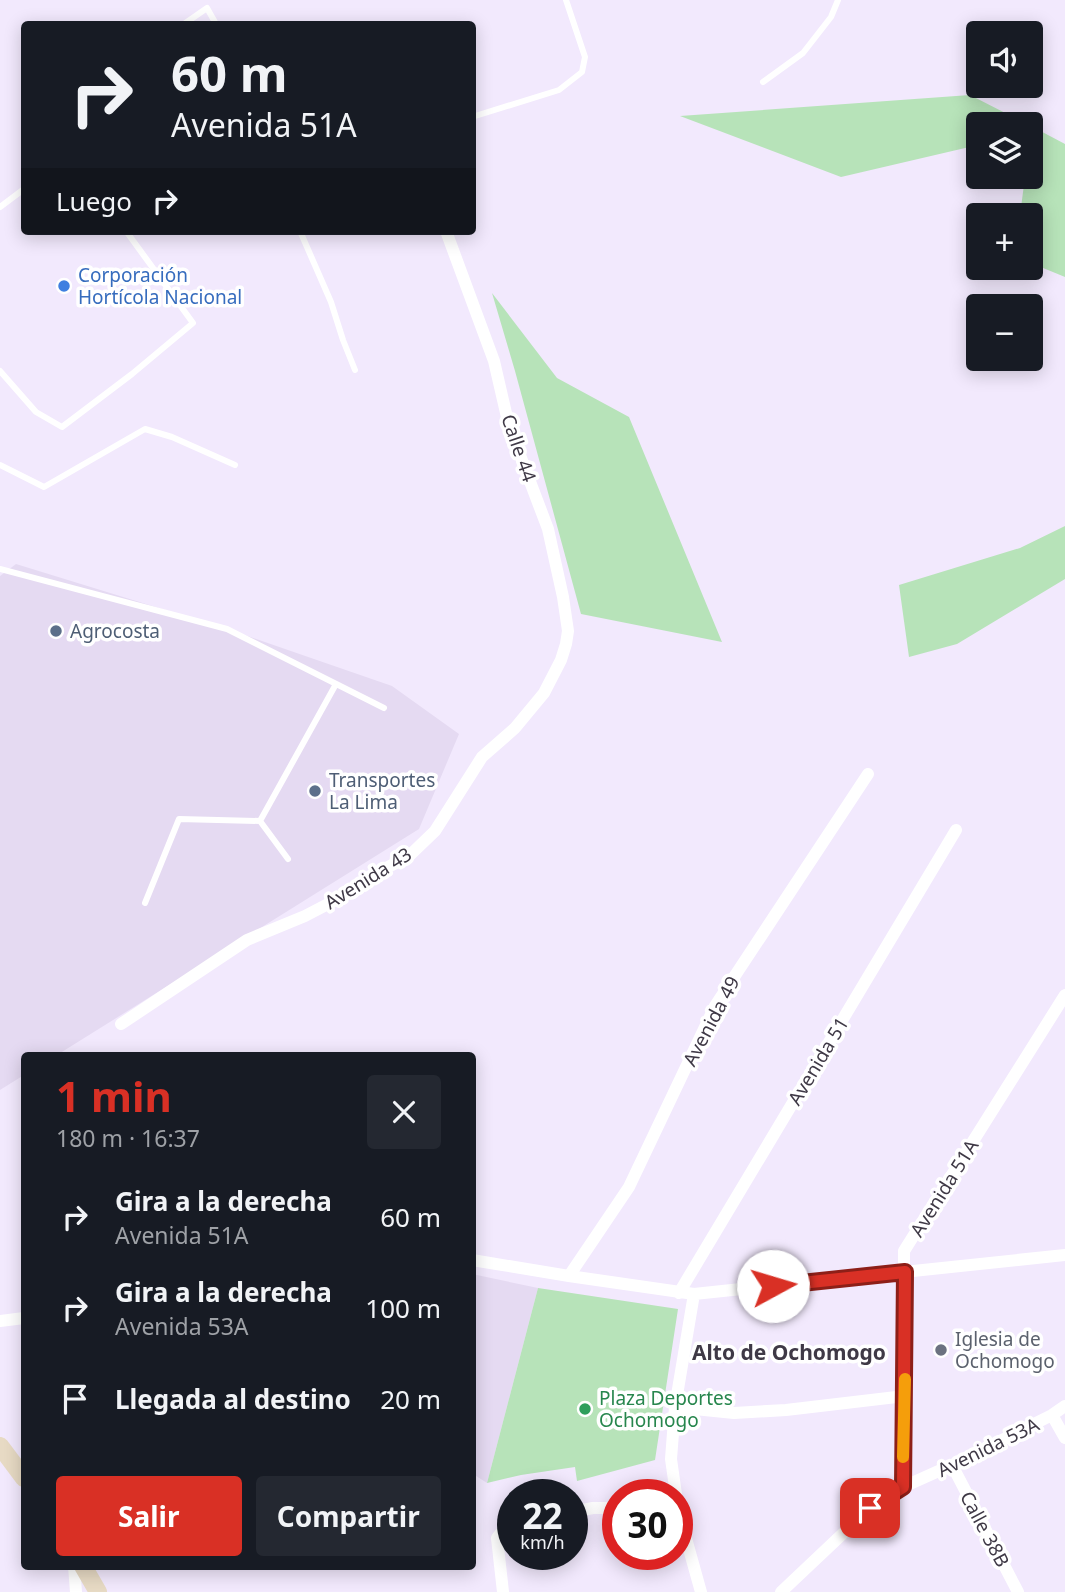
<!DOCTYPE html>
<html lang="es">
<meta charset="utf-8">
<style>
:root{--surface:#171b24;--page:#242831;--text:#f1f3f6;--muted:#9ea1a6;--accent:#d93025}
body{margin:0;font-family:"Noto Sans",sans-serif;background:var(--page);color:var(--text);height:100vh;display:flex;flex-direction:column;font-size:26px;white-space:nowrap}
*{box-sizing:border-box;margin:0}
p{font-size:23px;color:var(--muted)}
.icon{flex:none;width:38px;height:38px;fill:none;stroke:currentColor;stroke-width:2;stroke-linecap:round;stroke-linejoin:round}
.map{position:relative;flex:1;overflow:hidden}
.sheet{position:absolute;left:21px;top:1052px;width:455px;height:518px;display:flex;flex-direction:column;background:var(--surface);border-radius:7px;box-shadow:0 4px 18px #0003}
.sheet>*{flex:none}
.top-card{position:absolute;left:21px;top:21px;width:455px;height:214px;border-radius:7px;box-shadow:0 4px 18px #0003;background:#171b24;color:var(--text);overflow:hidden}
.buttons{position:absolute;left:966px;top:21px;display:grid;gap:14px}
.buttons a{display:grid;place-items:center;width:77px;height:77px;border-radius:7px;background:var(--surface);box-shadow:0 4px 18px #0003;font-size:35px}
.speed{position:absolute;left:497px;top:1479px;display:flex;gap:14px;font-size:35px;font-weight:700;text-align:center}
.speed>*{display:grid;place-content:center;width:91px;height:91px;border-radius:50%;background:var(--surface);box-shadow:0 4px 18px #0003;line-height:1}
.speed small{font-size:18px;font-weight:400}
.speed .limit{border:10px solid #d22;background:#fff;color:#111}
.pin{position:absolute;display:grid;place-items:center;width:60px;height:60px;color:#fff;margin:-30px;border-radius:14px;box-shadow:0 4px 10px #0006}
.me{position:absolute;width:77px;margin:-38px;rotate:84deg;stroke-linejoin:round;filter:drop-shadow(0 0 5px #0008)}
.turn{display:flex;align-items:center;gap:24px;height:147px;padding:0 35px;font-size:32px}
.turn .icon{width:91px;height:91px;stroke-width:2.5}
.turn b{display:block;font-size:49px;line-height:60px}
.then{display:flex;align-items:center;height:66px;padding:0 35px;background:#0003;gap:14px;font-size:26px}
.round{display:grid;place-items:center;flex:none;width:74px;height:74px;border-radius:7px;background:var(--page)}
.head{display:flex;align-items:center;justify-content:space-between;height:119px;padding:0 35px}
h1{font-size:42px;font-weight:700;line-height:52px;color:var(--accent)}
.button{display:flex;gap:14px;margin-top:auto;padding:14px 35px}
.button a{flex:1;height:80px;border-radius:7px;background:var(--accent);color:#fff;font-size:28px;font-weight:700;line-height:80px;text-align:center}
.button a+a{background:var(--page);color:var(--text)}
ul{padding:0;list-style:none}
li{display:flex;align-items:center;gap:21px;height:91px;padding:0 35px}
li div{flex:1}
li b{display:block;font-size:26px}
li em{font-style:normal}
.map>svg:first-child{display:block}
.built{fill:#e5daf2}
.green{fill:#b7e3b9}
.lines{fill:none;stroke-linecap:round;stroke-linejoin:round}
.lane{stroke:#fff;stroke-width:6}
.street{stroke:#fff;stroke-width:12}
.secondary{stroke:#e7dac4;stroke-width:18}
.route-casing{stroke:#8d1f18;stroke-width:18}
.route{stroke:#d93025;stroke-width:12}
.slow{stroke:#f59e0b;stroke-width:12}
.shop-dot{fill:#3f7fe0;stroke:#fff;stroke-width:2.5}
.service-dot{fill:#5c6f8a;stroke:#fff;stroke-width:2.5}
.worship-dot{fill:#6b7280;stroke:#fff;stroke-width:2.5}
.leisure-dot{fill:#2e9e5b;stroke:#fff;stroke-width:2.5}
.labels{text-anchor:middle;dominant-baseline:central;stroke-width:7;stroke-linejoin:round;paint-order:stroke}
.shop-label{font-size:19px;fill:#366cbe;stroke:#fff;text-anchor:start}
.street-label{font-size:19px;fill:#3f3946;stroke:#fff}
.service-label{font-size:19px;fill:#4e5e75;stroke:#fff;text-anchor:start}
.worship-label{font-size:19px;fill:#5b616d;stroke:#fff;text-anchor:start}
.leisure-label{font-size:19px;fill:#27864d;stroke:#fff;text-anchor:start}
.neighbourhood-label{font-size:21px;font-weight:bold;fill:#3f3946;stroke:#fff}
</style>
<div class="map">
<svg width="1065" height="1592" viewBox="0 0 1065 1592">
<rect width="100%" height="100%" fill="#f2e9fd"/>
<path class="built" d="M 16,564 L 227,629 L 392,686 L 459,734 L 419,829 L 57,1055 L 24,1055 L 24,1075 L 0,1090 L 0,576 Z
M 472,1274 L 538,1288 L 487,1483 L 473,1474 Z"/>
<path class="green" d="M 970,95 L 1027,124 L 978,124 L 978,145 L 841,177 L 680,116 Z
M 1031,126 L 1065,144 L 1065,277 L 1031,263 L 1031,215 L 1020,215 L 1025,177 L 1031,177 Z
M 492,293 L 557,378 L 629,417 L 722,642 L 581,614 L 515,371 Z
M 1065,526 L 1065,579 L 957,644 L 909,657 L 899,585 L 1020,548 Z
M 538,1288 L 678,1309 L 655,1460 L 577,1481 L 575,1467 L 521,1475 L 487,1483 Z"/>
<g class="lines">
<path class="lane" d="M 184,24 L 207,8 L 216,24
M 763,82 L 803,53 L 831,17 L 838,0
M 472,117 L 559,90 L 582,72 L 585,57 L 566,0
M 0,207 L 24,189
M 300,231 L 331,302 L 343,340 L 355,370
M 0,371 L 36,412 L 62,427 L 132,374 L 193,323 L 126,231
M 0,465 L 44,487 L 145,429 L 172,437 L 235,465
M 0,569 L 227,629 L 384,708
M 288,859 L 260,821 L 336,684
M 145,903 L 179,819 L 260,821"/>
<path class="street" d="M 121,1024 L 247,940 L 305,916 L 351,892 L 367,878 L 409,856 L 435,831 L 482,757 L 515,728 L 544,693 L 561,660 L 566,644 L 568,631 L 563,597 L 548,529 L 509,426 L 494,361 L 446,231
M 472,1260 L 569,1276 L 694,1294 L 1065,1255
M 569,1276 L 629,1187 L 715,1006 L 868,774
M 679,1293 L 956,830
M 0,1321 L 24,1318
M 675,1407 L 734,1413 L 786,1410 L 905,1396
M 1052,1415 L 1065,1438
M 952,1465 L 1018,1592
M 903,1487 L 904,1251 L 1065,995
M 676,1494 L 671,1459 L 675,1407 L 694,1294
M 677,1506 L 701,1592
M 572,1512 L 593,1508 L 618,1508
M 74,1566 L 76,1592
M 503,1592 L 497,1538 L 504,1529 L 513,1525
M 781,1592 L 870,1508 L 903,1487 L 952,1465 L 1052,1415 L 1065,1406"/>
<path class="secondary" d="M 0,1446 L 24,1478
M 83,1566 L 98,1592"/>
</g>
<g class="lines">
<g class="route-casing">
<path id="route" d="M 773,1286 L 905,1272 L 903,1487 L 870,1508"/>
</g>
<use href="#route" class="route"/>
<path class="slow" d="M 903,1457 L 905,1379"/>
</g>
<circle class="shop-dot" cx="64" cy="286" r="7"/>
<g class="service-dot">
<circle cx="56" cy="631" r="7"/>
<circle cx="315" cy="791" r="7"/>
</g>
<circle class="worship-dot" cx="941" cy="1350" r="7"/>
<circle class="leisure-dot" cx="585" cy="1409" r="7"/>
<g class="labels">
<g class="shop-label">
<text x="78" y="275">Corporación<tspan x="78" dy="22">Hortícola Nacional</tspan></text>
</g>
<g class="street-label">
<text transform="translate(519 448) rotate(71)">Calle 44</text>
<text transform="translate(368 878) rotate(-32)">Avenida 43</text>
<text transform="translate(711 1021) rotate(-62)">Avenida 49</text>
<text transform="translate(818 1061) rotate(-59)">Avenida 51</text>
<text transform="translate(944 1188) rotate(-58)">Avenida 51A</text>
<text transform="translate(988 1447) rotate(-26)">Avenida 53A</text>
<text transform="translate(985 1529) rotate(62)">Calle 38B</text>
</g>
<g class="service-label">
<text x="70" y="631">Agrocosta</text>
<text x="329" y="780">Transportes<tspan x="329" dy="22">La Lima</tspan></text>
</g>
<g class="worship-label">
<text x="955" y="1339">Iglesia de<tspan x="955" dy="22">Ochomogo</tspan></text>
</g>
<g class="leisure-label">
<text x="599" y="1398">Plaza Deportes<tspan x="599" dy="22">Ochomogo</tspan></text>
</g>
<g class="neighbourhood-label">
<text x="789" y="1352">Alto de Ochomogo</text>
</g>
</g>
</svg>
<div class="buttons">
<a><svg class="icon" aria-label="sound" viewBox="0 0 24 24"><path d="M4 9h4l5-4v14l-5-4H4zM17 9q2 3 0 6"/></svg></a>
<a><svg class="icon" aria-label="layers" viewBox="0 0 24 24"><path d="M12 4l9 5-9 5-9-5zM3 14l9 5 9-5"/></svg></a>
<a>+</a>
<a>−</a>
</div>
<div class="speed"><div>22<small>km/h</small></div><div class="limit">30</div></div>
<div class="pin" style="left:870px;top:1508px;background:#d93025"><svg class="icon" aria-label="arrive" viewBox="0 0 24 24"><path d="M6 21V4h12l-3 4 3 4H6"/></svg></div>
<svg class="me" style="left:773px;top:1286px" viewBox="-20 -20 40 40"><circle r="19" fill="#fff"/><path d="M0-13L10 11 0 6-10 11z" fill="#d93025"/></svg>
<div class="top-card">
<div class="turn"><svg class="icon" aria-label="right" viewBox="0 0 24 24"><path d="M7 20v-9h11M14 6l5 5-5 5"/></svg><div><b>60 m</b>Avenida 51A</div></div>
<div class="then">Luego<svg class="icon" aria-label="right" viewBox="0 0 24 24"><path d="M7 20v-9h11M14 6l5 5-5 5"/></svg></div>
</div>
<section class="sheet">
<div class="head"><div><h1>1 min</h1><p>180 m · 16:37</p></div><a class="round"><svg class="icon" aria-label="close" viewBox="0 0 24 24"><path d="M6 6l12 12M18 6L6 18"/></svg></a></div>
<ul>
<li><svg class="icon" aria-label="right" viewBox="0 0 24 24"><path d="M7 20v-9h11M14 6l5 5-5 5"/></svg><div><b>Gira a la derecha</b><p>Avenida 51A</p></div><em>60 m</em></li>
<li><svg class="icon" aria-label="right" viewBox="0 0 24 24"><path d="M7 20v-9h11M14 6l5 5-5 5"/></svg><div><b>Gira a la derecha</b><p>Avenida 53A</p></div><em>100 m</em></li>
<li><svg class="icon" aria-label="arrive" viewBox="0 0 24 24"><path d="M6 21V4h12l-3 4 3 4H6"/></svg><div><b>Llegada al destino</b></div><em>20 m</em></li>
</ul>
<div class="button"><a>Salir</a><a>Compartir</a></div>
</section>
</div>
